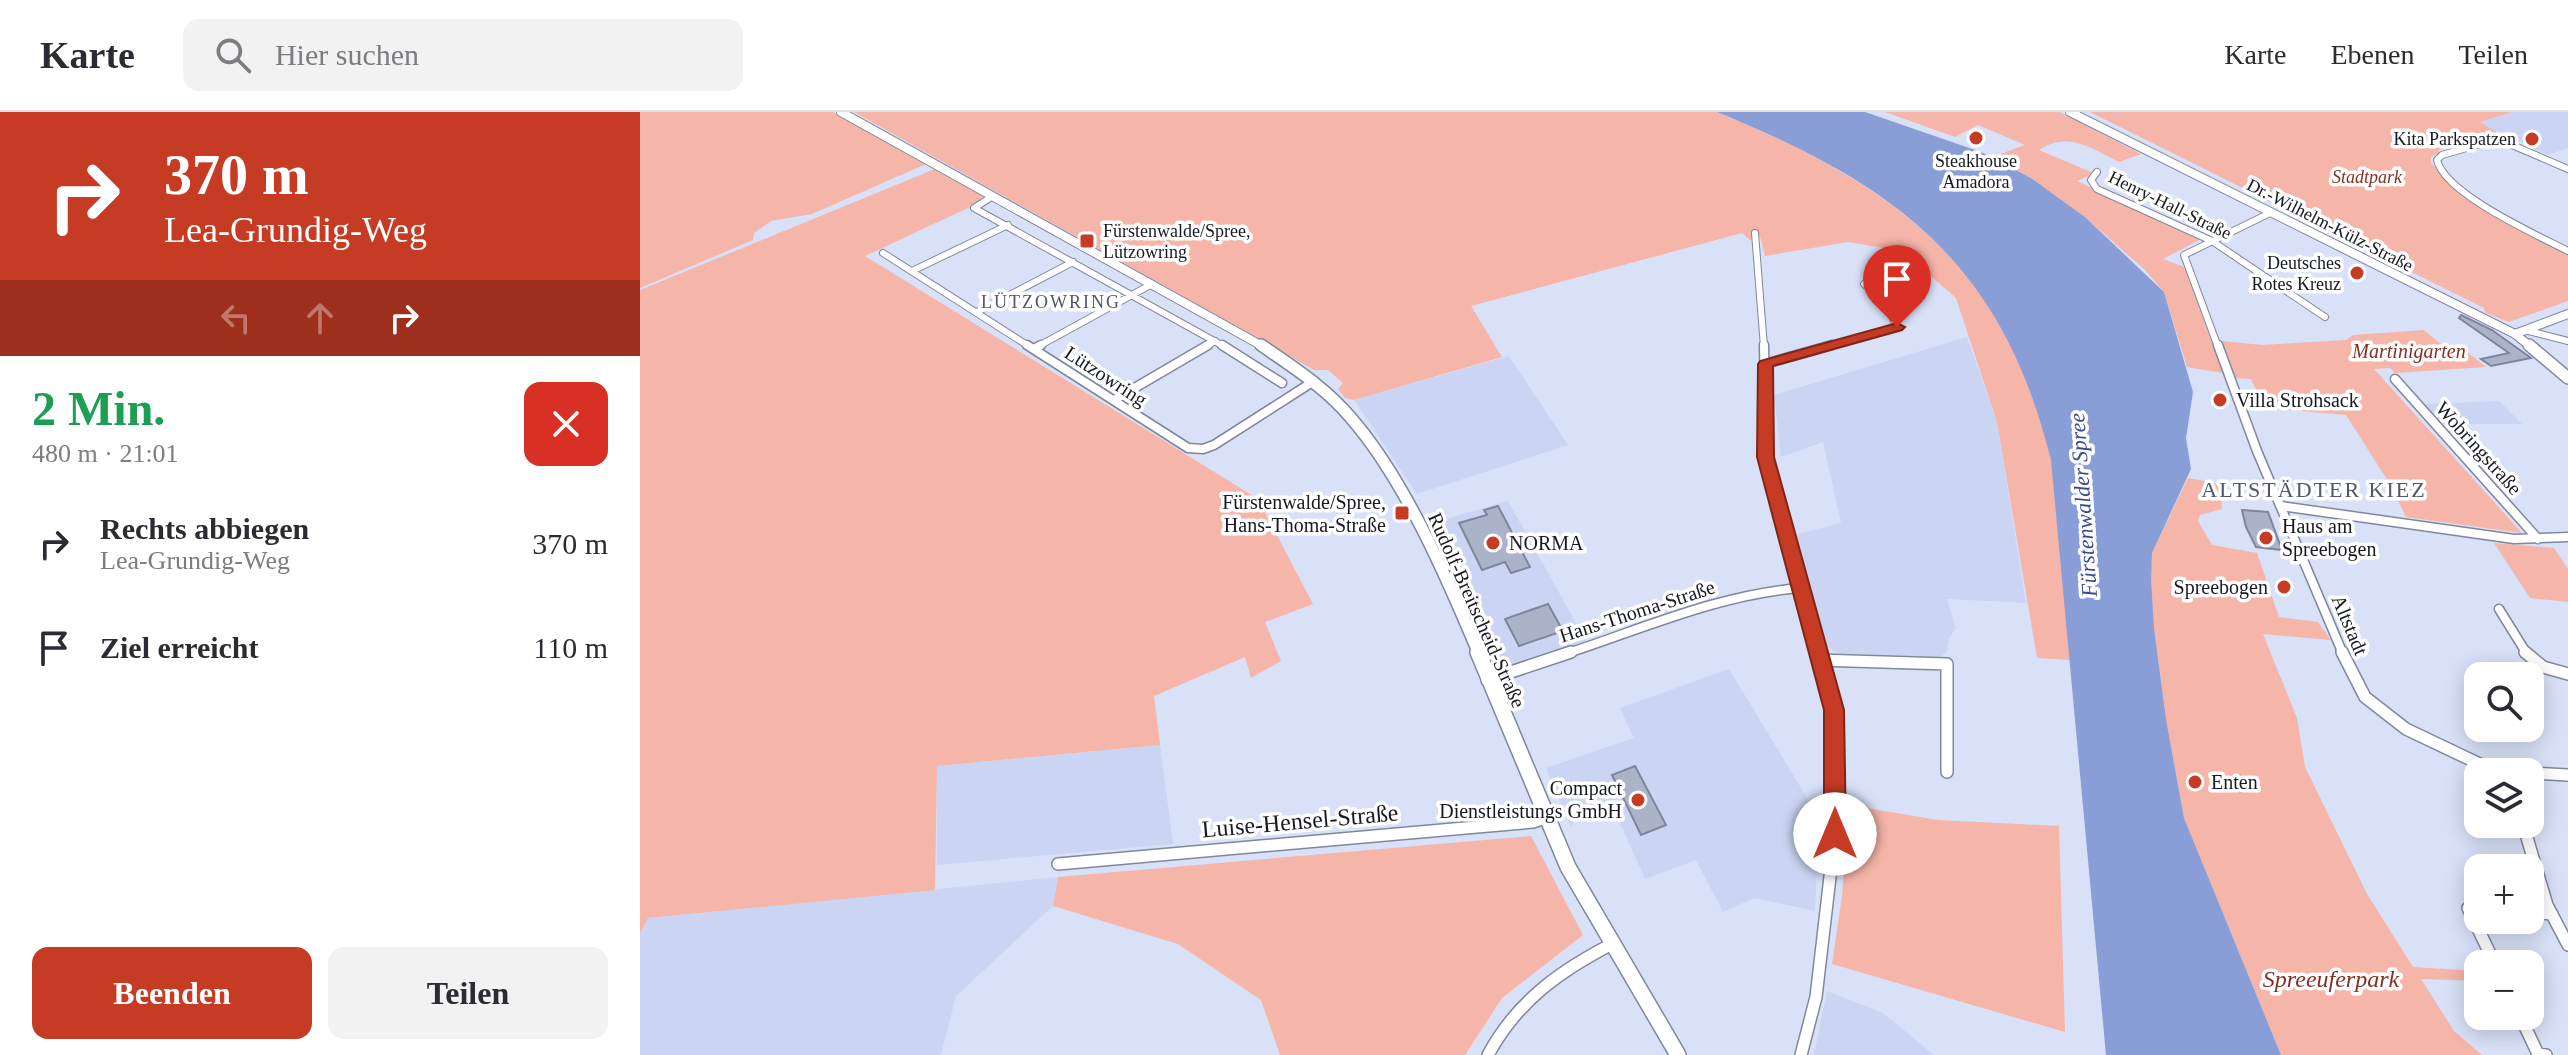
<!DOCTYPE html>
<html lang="de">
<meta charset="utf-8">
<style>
:root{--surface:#fff;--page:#f2f2f3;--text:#2b2b33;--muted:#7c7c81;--line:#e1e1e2;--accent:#c63b24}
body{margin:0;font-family:"Times New Roman",serif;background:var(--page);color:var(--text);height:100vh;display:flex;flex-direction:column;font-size:30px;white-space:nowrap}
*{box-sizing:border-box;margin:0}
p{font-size:26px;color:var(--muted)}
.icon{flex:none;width:44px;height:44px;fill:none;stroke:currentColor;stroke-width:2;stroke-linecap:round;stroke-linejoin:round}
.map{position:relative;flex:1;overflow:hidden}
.details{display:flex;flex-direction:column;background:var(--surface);width:640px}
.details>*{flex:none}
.top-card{background:#c63b24;color:#fff;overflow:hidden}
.buttons{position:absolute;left:1824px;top:550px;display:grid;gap:16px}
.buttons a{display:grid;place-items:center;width:80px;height:80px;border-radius:16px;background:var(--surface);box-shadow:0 4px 20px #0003;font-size:40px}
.pin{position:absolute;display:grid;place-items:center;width:68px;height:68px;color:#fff;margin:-82px -34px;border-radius:50% 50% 50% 0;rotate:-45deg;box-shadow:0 0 8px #0007}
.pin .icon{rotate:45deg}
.me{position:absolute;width:88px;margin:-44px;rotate:0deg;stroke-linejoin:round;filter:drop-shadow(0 0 6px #0008)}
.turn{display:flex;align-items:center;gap:28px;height:168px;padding:0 32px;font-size:36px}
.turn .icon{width:104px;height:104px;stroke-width:2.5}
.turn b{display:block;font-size:56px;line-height:68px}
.lanes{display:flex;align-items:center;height:76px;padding:0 32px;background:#0003;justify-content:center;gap:40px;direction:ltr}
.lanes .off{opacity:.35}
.round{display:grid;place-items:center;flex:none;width:84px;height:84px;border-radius:16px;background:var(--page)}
.summary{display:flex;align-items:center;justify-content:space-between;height:136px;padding:0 32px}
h1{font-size:48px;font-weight:700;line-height:60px;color:#1e9e55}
.cta{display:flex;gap:16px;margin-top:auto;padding:16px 32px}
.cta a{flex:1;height:92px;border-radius:16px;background:var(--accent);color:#fff;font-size:32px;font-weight:700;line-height:92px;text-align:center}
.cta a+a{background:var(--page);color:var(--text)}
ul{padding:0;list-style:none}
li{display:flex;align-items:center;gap:24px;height:104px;padding:0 32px}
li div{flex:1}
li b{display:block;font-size:30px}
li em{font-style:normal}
header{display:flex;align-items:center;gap:48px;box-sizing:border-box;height:112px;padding:0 40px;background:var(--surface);border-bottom:2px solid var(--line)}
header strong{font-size:38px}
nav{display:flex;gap:44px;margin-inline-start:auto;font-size:28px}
.search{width:560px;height:72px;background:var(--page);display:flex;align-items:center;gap:20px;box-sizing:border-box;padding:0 28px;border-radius:16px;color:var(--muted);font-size:30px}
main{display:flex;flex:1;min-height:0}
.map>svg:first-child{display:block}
.built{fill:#cbd5f3}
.green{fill:#f5b5a8}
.water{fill:#899dd7}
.building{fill:#abb3c9;stroke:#7f869b;stroke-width:2}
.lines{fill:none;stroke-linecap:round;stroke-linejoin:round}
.minor-far2-casing{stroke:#80879c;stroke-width:8}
.minor-far1-casing{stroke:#80879c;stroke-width:11}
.minor-casing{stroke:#80879c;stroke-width:14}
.tertiary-casing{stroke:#80879c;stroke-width:10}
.secondary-far2-casing{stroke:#80879c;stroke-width:10}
.secondary-far1-casing{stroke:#80879c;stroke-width:14}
.secondary-casing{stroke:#80879c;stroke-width:18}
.minor-far2{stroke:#fff;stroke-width:6}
.minor-far1{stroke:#fff;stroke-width:8}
.minor{stroke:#fff;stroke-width:11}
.tertiary{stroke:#fff;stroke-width:8}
.secondary-far2{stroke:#fff;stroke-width:8}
.secondary-far1{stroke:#fff;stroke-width:11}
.secondary{stroke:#fff;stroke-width:15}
.route{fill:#c63b24;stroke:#812617;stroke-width:2}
.poi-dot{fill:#c63b24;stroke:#fff;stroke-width:3}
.labels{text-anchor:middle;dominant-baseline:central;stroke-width:7;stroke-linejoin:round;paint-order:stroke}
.far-poi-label{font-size:18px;fill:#161921;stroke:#fff;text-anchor:end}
.far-park-label{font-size:18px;font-style:italic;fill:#843022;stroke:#fff}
.far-street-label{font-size:18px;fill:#161921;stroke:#fff}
.far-neighbourhood-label{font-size:18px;letter-spacing:2px;fill:#50576a;stroke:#fff}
.park-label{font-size:20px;font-style:italic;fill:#843022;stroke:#fff}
.street-label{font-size:20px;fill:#161921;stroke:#fff}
.poi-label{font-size:20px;fill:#161921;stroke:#fff;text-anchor:start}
.neighbourhood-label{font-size:22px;letter-spacing:2px;fill:#50576a;stroke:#fff}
.water-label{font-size:22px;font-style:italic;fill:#36498f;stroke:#fff}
.near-street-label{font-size:24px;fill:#161921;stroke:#fff}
.near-park-label{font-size:24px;font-style:italic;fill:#843022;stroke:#fff}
</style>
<header>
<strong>Karte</strong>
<div class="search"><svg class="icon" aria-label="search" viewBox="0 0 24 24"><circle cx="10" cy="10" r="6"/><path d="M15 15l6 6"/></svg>Hier suchen</div>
<nav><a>Karte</a><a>Ebenen</a><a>Teilen</a></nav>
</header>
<main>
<section class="details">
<div class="top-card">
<div class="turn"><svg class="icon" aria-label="right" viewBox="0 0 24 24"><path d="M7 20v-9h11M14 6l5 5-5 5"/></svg><div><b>370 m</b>Lea-Grundig-Weg</div></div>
<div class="lanes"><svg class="icon off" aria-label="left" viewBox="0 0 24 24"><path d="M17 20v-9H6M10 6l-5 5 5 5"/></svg><svg class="icon off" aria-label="ahead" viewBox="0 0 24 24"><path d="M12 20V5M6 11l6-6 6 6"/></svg><svg class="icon" aria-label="right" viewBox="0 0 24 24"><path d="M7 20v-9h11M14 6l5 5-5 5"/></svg></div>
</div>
<div class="summary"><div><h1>2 Min.</h1><p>480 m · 21:01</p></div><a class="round" style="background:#d93025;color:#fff"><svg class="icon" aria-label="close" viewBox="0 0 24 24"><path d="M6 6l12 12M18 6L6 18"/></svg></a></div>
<ul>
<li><svg class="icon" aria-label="right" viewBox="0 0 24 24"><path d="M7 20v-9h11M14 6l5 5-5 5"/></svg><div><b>Rechts abbiegen</b><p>Lea-Grundig-Weg</p></div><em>370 m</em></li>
<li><svg class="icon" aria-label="arrive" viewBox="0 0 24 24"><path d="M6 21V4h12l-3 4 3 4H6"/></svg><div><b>Ziel erreicht</b></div><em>110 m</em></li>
</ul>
<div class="cta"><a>Beenden</a><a>Teilen</a></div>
</section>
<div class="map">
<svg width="1928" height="943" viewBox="0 0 1928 943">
<rect width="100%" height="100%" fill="#d8e1f8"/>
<path class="built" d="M 1872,0 L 1928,0 L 1928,36 L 1907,43 L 1839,10 Z
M 1327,225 L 1357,310 L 1386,491 L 1307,487 L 1316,516 L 1309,526 L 1307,540 L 1300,545 L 1197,541 L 1184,532 L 1154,423 L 1201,411 L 1183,330 L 1141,345 L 1134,283 Z
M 869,244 L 928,333 L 777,382 L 714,288 Z
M 1859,289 L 1882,312 L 1803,312 L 1785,292 Z
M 868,389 L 946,529 L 873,554 L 861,549 L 795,410 Z
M 1089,557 L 1172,694 L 1180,695 L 1175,799 L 1114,786 L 1083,800 L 1056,748 L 1005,767 L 972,693 L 934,707 L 931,715 L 906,656 L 994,626 L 980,596 Z
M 520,633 L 533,732 L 297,753 L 297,654 Z
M 418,765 L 413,794 L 316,884 L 301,943 L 0,943 L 0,821 L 8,806 Z
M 1187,879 L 1243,901 L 1294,943 L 1174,943 Z"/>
<path class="green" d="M 0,0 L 193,0 L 286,52 L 172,102 L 131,109 L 114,121 L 113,128 L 0,176 Z
M 214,0 L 1077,0 C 1245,68 1375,157 1411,347 C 1423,413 1425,481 1431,548 L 1397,546 L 1357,310 L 1316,186 L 1262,139 L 1208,130 L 1125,144 L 1120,124 L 1110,128 L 1102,121 L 831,194 L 862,245 L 714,288 L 705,286 L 698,277 L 703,271 L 688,258 L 674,258 Z
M 1245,0 L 1420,0 L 1501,42 L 1479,50 C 1450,36 1429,19 1399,38 L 1451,60 L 1449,64 L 1437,69 L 1556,124 L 1559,128 L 1523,147 L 1544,155 L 1583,261 L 1547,255 L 1524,180 L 1505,158 L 1445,105 L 1391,66 L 1352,45 L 1385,33 L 1338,13 L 1315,25 Z
M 1450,0 L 1872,0 L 1840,10 L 1859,21 L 1798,38 L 1800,41 L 1791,45 L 1791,51 L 1822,85 L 1928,143 L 1928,189 L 1869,210 L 1846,201 L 1844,196 Z
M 295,57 L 344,84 L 328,96 L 225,144 L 618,387 L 673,492 L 625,510 L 641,549 L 611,566 L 605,545 L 514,584 L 520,633 L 297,654 L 295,778 L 8,806 L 0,821 L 0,178 Z
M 1784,218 L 1814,243 L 1827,240 L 1846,255 L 1755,261 L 1750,256 L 1734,257 L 1882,421 L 1766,405 L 1751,374 L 1706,303 L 1625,296 L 1611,267 L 1595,266 L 1582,229 L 1622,233 L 1706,228 L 1713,223 Z
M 1548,366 L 1584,373 L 1581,383 L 1582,397 L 1560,403 L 1558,409 L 1572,433 L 1617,441 L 1639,505 L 1678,510 L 1691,528 L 1623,522 L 1657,606 L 1665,655 L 1727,782 L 1773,855 L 1838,859 L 1838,869 L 1781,867 L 1814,919 L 1842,943 L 1641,943 L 1544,706 L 1526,607 L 1514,516 L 1510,468 L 1512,441 Z
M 1854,431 L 1914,436 L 1928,457 L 1928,490 L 1890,486 Z
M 1209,693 L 1298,708 L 1419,714 L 1425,920 L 1192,852 L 1202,784 Z
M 891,724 L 943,823 L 862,886 L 825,943 L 640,943 L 621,888 L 538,832 L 413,794 L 418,765 Z"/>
<path class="water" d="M 1077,0 L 1225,0 L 1341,40 L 1391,66 L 1445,105 L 1524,180 L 1553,280 L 1546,326 L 1551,357 L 1512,441 L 1511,468 L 1514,516 L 1526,607 L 1544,706 L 1641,943 L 1466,943 L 1411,348 C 1362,151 1258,74 1077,0 Z"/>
<path class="building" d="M 1821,203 L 1852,218 L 1891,246 L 1851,254 L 1841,247 L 1869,241 L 1819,206 Z
M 858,394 L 890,455 L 871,461 L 865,450 L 842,458 L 819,411 L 847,403 L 844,398 Z
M 1602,398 L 1628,400 L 1642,438 L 1616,435 L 1606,415 Z
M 908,492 L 923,519 L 879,534 L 865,507 Z
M 995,654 L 1026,713 L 1001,723 L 972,663 Z"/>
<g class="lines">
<g class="minor-far2-casing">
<path id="minor-far2" d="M 1928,57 L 1858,27 L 1802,43 L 1797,48 C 1805,82 1897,123 1928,139
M 1457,60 L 1451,68 L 1457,77 L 1572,129 L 1685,205
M 353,84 L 334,96 L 585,235
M 1115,121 L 1124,235
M 243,141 L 390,235
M 272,159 L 368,113
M 337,200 L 433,150
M 1885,218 L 1928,229
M 397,235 L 512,172
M 564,235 L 575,229
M 1185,235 L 1257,215 L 1245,190 L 1224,172
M 1578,235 L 1544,143 L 1630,101"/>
</g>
<g class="minor-far1-casing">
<path id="minor-far1" d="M 387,233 L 548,336 L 563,337 L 574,333 L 674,269
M 582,233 L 642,271
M 1124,233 L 1126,345 L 1179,542
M 1578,233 L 1617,339 L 1703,542
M 394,237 L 401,233
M 1125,252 L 1192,233
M 1755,267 L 1898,427
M 474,288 L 568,233
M 1641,394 L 1874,427 L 1928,425
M 1859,497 L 1887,542
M 925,542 C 1002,517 1080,482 1161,476"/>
</g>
<g class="minor-casing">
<path id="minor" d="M 1702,540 L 1725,585 L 1766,617 L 1846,655 L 1884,660
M 1885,540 L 1903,555 L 1928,562
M 1179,548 L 1307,552 L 1307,660
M 847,568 L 931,540
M 1890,661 L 1928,663
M 1883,712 L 1907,793 L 1928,833
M 418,752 L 893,710 L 905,706
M 1838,797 L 1828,796 L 1855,852
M 1890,800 L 1912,802
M 1880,904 L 1898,942 L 1906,943
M 848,943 C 877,889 921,858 974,831
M 1161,943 L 1176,885 L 1195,722 L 1194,598 L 1178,540"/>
</g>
<g class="tertiary-casing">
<path id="tertiary" d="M 1875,222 L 1928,202"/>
</g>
<g class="secondary-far2-casing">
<path id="secondary-far2" d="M 201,0 L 624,235
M 1430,0 L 1875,222 L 1891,235"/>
</g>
<g class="secondary-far1-casing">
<path id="secondary-far1" d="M 621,233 C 653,255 686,276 711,306 C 765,368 807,466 839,542
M 1889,233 L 1928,266"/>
</g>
<g class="secondary-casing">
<path id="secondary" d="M 838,540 L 928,755 L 1038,943"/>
</g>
<use href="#minor-far2" class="minor-far2"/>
<use href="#minor-far1" class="minor-far1"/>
<use href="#minor" class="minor"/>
<use href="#tertiary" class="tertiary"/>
<use href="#secondary-far2" class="secondary-far2"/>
<use href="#secondary-far1" class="secondary-far1"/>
<use href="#secondary" class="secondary"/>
</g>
<path class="route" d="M 1257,211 L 1265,215 L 1262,218 L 1133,254 L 1134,345 L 1204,598 L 1206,722 L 1203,729 L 1195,732 L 1187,729 L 1184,722 L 1184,598 L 1117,345 L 1118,252 L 1120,249 Z"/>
<g class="poi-dot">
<circle cx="1336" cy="26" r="8"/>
<circle cx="1892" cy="27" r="8"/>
<rect x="439" y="121" width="16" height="16" rx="4"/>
<circle cx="1717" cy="161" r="8"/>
<circle cx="1580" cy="288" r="8"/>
<rect x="754" y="393" width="16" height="16" rx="4"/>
<circle cx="1626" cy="426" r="8"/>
<circle cx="853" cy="431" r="8"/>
<circle cx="1644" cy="475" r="8"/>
<circle cx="1555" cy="670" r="8"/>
<circle cx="998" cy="688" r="8"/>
</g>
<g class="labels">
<g class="far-poi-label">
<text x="1876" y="27">Kita Parkspatzen</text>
<text x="1336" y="49" text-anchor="middle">Steakhouse<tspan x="1336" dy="21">Amadora</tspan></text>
<text x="463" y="119" text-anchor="start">Fürstenwalde/Spree,<tspan x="463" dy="21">Lützowring</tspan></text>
<text x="1701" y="151">Deutsches<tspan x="1701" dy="21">Rotes Kreuz</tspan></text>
</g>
<g class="far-park-label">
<text x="1727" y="65">Stadtpark</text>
</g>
<g class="far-street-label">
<text transform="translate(1530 93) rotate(26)">Henry-Hall-Straße</text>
<text transform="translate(1690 113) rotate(27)">Dr.-Wilhelm-Külz-Straße</text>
</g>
<g class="far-neighbourhood-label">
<text x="411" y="190">LÜTZOWRING</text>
</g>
<g class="park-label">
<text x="1769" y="239">Martinigarten</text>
</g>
<g class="street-label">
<text transform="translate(466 264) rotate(33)">Lützowring</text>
<text transform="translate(1839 336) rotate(48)">Wobringstraße</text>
<text transform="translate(837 498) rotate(66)">Rudolf-Breitscheid-Straße</text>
<text transform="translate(997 499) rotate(-18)">Hans-Thoma-Straße</text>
<text transform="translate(1710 513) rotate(67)">Altstadt</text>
</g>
<g class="poi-label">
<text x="1596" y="288">Villa Strohsack</text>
<text x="746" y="390" text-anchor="end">Fürstenwalde/Spree,<tspan x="746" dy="23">Hans-Thoma-Straße</tspan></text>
<text x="1642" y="414">Haus am<tspan x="1642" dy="23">Spreebogen</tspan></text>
<text x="869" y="431">NORMA</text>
<text x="1628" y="475" text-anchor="end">Spreebogen</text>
<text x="1571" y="670">Enten</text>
<text x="982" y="676" text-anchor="end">Compact<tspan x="982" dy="23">Dienstleistungs GmbH</tspan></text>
</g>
<g class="neighbourhood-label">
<text x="1674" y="377">ALTSTÄDTER KIEZ</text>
</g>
<g class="water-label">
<text transform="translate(1443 393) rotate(-94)">Fürstenwalder Spree</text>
</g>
<g class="near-street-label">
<text transform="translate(660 709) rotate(-5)">Luise-Hensel-Straße</text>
</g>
<g class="near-park-label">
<text x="1691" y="867">Spreeuferpark</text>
</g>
</g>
</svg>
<div class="buttons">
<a><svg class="icon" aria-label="search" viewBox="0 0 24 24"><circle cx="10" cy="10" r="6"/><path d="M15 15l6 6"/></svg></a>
<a><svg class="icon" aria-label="layers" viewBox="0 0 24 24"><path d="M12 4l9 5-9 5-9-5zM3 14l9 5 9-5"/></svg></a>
<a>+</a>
<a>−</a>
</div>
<div class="pin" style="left:1257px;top:215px;background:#d93025"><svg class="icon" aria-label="arrive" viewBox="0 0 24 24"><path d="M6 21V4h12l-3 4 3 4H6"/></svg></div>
<svg class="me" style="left:1195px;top:722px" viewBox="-20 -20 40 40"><circle r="19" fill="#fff"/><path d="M0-13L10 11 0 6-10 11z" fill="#c63b24"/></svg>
</div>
</main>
